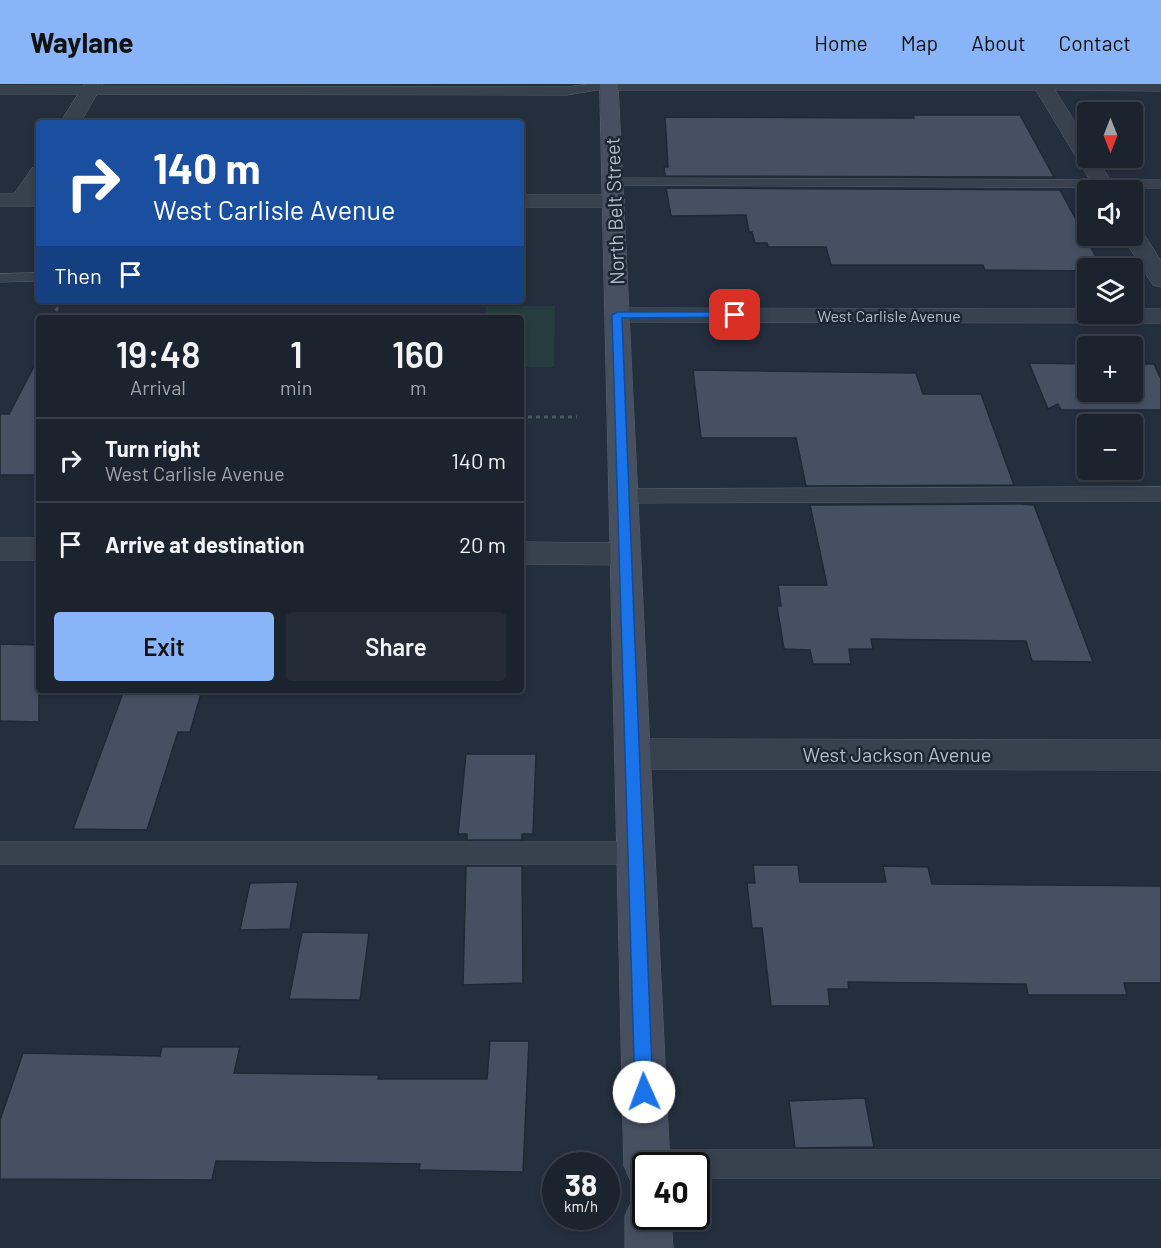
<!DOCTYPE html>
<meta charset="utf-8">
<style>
:root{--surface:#1b232e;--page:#242b36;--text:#f1f3f6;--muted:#a0a4aa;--line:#39404a;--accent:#8ab4f8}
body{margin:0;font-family:Barlow,sans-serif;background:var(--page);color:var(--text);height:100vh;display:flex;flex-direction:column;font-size:22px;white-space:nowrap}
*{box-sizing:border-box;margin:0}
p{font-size:20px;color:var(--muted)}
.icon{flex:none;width:33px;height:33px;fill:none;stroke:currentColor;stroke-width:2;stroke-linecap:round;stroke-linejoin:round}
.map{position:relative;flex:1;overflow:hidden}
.sheet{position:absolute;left:36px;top:231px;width:488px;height:378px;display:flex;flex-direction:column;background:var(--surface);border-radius:6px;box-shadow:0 3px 9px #0003,0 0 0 2px var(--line)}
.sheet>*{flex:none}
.guide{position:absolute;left:36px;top:36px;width:488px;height:183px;border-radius:6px;box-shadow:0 3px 9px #0003,0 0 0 2px var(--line);background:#1a4fa0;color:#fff;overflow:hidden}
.needle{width:39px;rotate:180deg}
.controls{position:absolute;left:1077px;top:18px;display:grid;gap:12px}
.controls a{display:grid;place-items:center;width:66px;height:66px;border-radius:6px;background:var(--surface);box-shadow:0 3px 9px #0003,0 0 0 2px var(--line);font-size:30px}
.speed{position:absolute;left:542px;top:1068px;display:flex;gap:12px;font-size:30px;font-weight:700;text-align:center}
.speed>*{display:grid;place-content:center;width:78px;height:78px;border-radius:50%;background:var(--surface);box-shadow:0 3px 9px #0003,0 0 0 2px var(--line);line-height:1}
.speed small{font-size:15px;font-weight:400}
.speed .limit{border:3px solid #111;border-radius:9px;background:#fff;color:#111}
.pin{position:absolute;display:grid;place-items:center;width:51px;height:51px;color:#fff;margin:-26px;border-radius:12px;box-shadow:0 3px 9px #0006}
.me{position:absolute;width:66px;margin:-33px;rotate:358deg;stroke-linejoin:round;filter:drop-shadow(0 0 4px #0008)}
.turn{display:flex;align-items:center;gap:21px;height:126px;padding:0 18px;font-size:27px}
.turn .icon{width:78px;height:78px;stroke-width:2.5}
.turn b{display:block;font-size:42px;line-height:51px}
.then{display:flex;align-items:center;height:57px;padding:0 18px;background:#0003;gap:12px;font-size:22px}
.eta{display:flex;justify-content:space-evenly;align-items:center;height:102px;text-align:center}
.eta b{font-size:36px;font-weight:600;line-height:42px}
.primary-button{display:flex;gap:12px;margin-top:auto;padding:12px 18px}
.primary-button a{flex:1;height:69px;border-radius:6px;background:var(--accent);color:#111;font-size:24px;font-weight:600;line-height:69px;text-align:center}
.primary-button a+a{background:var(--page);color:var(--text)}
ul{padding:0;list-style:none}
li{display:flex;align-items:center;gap:18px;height:84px;padding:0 18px;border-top:2px solid var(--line)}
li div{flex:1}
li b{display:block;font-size:22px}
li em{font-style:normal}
header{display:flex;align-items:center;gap:36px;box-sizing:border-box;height:84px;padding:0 30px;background:var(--accent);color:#111}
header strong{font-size:28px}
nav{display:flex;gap:33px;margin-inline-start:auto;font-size:21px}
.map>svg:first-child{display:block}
.green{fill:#263c3f}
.building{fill:#455162;stroke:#1f2835;stroke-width:1.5}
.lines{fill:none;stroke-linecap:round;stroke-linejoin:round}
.lane-casing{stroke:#565f6c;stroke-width:1}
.street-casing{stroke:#565f6c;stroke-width:1}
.secondary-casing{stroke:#565f6c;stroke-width:1}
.path{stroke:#44595c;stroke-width:3;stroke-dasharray:4 4;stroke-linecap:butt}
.lane{fill:#38414e;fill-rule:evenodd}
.street{fill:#38414e;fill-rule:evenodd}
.secondary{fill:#465061;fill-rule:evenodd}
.route{fill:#1a73e8;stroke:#114b97;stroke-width:1.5}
.labels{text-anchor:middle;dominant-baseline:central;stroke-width:5;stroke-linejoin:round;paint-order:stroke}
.far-street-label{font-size:16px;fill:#b4bcc9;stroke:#1d2633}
.street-label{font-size:20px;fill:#b4bcc9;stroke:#1d2633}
</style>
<header>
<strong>Waylane</strong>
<nav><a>Home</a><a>Map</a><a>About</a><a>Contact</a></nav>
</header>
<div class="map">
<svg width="1161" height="1164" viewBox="0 0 1161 1164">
<rect width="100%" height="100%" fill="#242f3e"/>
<path class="green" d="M 486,222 L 555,222 L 554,283 L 521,283 L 520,234 L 485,234 Z"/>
<path class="building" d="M 913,31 L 1020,31 L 1054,93 L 665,92 L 664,83 L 668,83 L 665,33 L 914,34 Z
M 666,104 L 1060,106 L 1102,184 L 1088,184 L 1088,187 L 985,186 L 983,181 L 831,181 L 826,163 L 768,163 L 767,159 L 755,159 L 752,148 L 749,148 L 746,131 L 671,132 Z
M 39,273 L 39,391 L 0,391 L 0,330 L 9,330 Z
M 1029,279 L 1088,280 L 1088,308 L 1132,308 L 1132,280 L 1154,280 L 1161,295 L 1161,326 L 1061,326 L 1058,320 L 1048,325 Z
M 693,286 L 916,289 L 923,310 L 981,310 L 1014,401 L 806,402 L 796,354 L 701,354 Z
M 1021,420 L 1034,421 L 1093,578 L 1032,577 L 1026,557 L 871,555 L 873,565 L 849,565 L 851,580 L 813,580 L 810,566 L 784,565 L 777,522 L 781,522 L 778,501 L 827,501 L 810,421 Z
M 0,560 L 39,561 L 39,638 L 0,637 Z
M 124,606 L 202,606 L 190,648 L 178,648 L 147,746 L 73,745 Z
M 466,670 L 536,670 L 533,750 L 522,750 L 522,756 L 467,756 L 467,750 L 458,750 Z
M 753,781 L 798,781 L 800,798 L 886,798 L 883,782 L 928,783 L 932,800 L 1161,802 L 1161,899 L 1124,899 L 1127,911 L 1028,911 L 1026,900 L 848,898 L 849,905 L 828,905 L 830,922 L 771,922 L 762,844 L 752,844 L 747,799 L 755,799 Z
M 466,782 L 522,782 L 523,899 L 463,901 Z
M 298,798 L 290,845 L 240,846 L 250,799 Z
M 302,848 L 369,849 L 360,916 L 289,915 Z
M 490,957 L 529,957 L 523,1088 L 419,1086 L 420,1080 L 216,1077 L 212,1096 L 0,1095 L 0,1036 L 23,969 L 160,972 L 162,963 L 240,963 L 234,989 L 379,991 L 378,995 L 487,995 Z
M 865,1014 L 874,1063 L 795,1064 L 789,1017 Z"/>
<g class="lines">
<g class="lane-casing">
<path id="lane" d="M 588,0 L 615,0 L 609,4 L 567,11 L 0,10 L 0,2 L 567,3 Z
M 613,94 L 1161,96 L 1161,104 L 608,101 L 606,98 L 608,95 Z
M 39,189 L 39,197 L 0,198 L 0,190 Z
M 1161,403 L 1161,417 L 623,419 L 617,417 L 614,412 L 617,407 L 623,405 Z
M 0,758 L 636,758 L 644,761 L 648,769 L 644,777 L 636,780 L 0,780 Z
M 647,1066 L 1161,1066 L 1161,1094 L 696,1094 L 696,1082 L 645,1082 L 645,1094 L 637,1090 L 633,1080 L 637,1070 Z"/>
</g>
<g class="street-casing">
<path id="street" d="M 85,0 L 103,0 L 80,39 L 60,39 Z
M 600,0 L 1161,0 L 1161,7 L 1055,6 L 1088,59 L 1088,74 L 1096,74 L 1117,106 L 1096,106 L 1036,6 L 609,6 L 602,4 Z
M 39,82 L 39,104 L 36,110 L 39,110 L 39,122 L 0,122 L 0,110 L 14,110 L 32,84 Z
M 520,111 L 614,111 L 622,112 L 625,117 L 622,122 L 614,123 L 520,123 Z
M 1132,142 L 1140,144 L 1161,177 L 1161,203 L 1153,201 L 1122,152 L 1132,152 Z
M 617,224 L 1088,225 L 1088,230 L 1132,230 L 1132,225 L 1161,225 L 1161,239 L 617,238 L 608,236 L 605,231 L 608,226 Z
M 0,454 L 39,454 L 39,476 L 0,476 Z
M 520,458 L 626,459 L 637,462 L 641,470 L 637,478 L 626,481 L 520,480 Z
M 632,655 L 1161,656 L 1161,686 L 632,685 L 620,681 L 614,670 L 620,659 Z"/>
</g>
<g class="secondary-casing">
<path id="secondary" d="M 600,0 L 618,0 L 670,1082 L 645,1082 L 645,1104 L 631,1098 L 624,1082 Z
M 645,1110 L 645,1132 L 671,1132 L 673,1164 L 625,1164 L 625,1132 L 632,1116 Z"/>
</g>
<path class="path" d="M 52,234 L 62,216
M 520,333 L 577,333"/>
<use href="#lane" class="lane"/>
<use href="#street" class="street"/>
<use href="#secondary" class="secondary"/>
</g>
<path class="route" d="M 735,228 L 740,231 L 739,233 L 622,234 L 653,1008 L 650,1015 L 644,1017 L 638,1015 L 635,1008 L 612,231 L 617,228 Z"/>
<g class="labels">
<g class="far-street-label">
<text x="889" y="231">West Carlisle Avenue</text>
</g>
<g class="street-label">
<text transform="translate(614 127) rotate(-92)">North Belt Street</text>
<text x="897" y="670">West Jackson Avenue</text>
</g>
</g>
</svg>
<div class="controls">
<a><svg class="needle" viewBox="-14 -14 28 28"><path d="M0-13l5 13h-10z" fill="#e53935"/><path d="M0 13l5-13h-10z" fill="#a0a4aa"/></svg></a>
<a><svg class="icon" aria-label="sound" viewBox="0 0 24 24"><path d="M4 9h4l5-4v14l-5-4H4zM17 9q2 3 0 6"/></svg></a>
<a><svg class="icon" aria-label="layers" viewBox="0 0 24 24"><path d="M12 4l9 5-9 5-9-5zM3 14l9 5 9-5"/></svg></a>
<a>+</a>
<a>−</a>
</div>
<div class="speed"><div>38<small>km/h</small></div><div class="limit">40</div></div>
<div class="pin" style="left:735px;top:231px;background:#d93025"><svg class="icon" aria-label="arrive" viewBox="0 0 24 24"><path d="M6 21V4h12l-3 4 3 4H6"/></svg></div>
<svg class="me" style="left:644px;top:1008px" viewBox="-20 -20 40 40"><circle r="19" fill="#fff"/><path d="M0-13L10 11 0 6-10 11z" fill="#1a73e8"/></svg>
<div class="guide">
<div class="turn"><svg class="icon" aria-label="right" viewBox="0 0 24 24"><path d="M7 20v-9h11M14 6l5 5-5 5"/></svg><div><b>140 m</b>West Carlisle Avenue</div></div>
<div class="then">Then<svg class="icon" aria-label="arrive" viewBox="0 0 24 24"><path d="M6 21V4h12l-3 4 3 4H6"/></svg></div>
</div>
<section class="sheet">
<div class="eta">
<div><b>19:48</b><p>Arrival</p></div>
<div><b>1</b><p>min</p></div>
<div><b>160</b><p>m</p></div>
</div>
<ul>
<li><svg class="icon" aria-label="right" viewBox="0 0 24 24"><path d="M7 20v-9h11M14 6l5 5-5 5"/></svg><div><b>Turn right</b><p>West Carlisle Avenue</p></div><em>140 m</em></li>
<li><svg class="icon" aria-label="arrive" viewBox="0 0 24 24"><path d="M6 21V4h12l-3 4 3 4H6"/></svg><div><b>Arrive at destination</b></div><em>20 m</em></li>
</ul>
<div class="primary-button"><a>Exit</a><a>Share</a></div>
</section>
</div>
